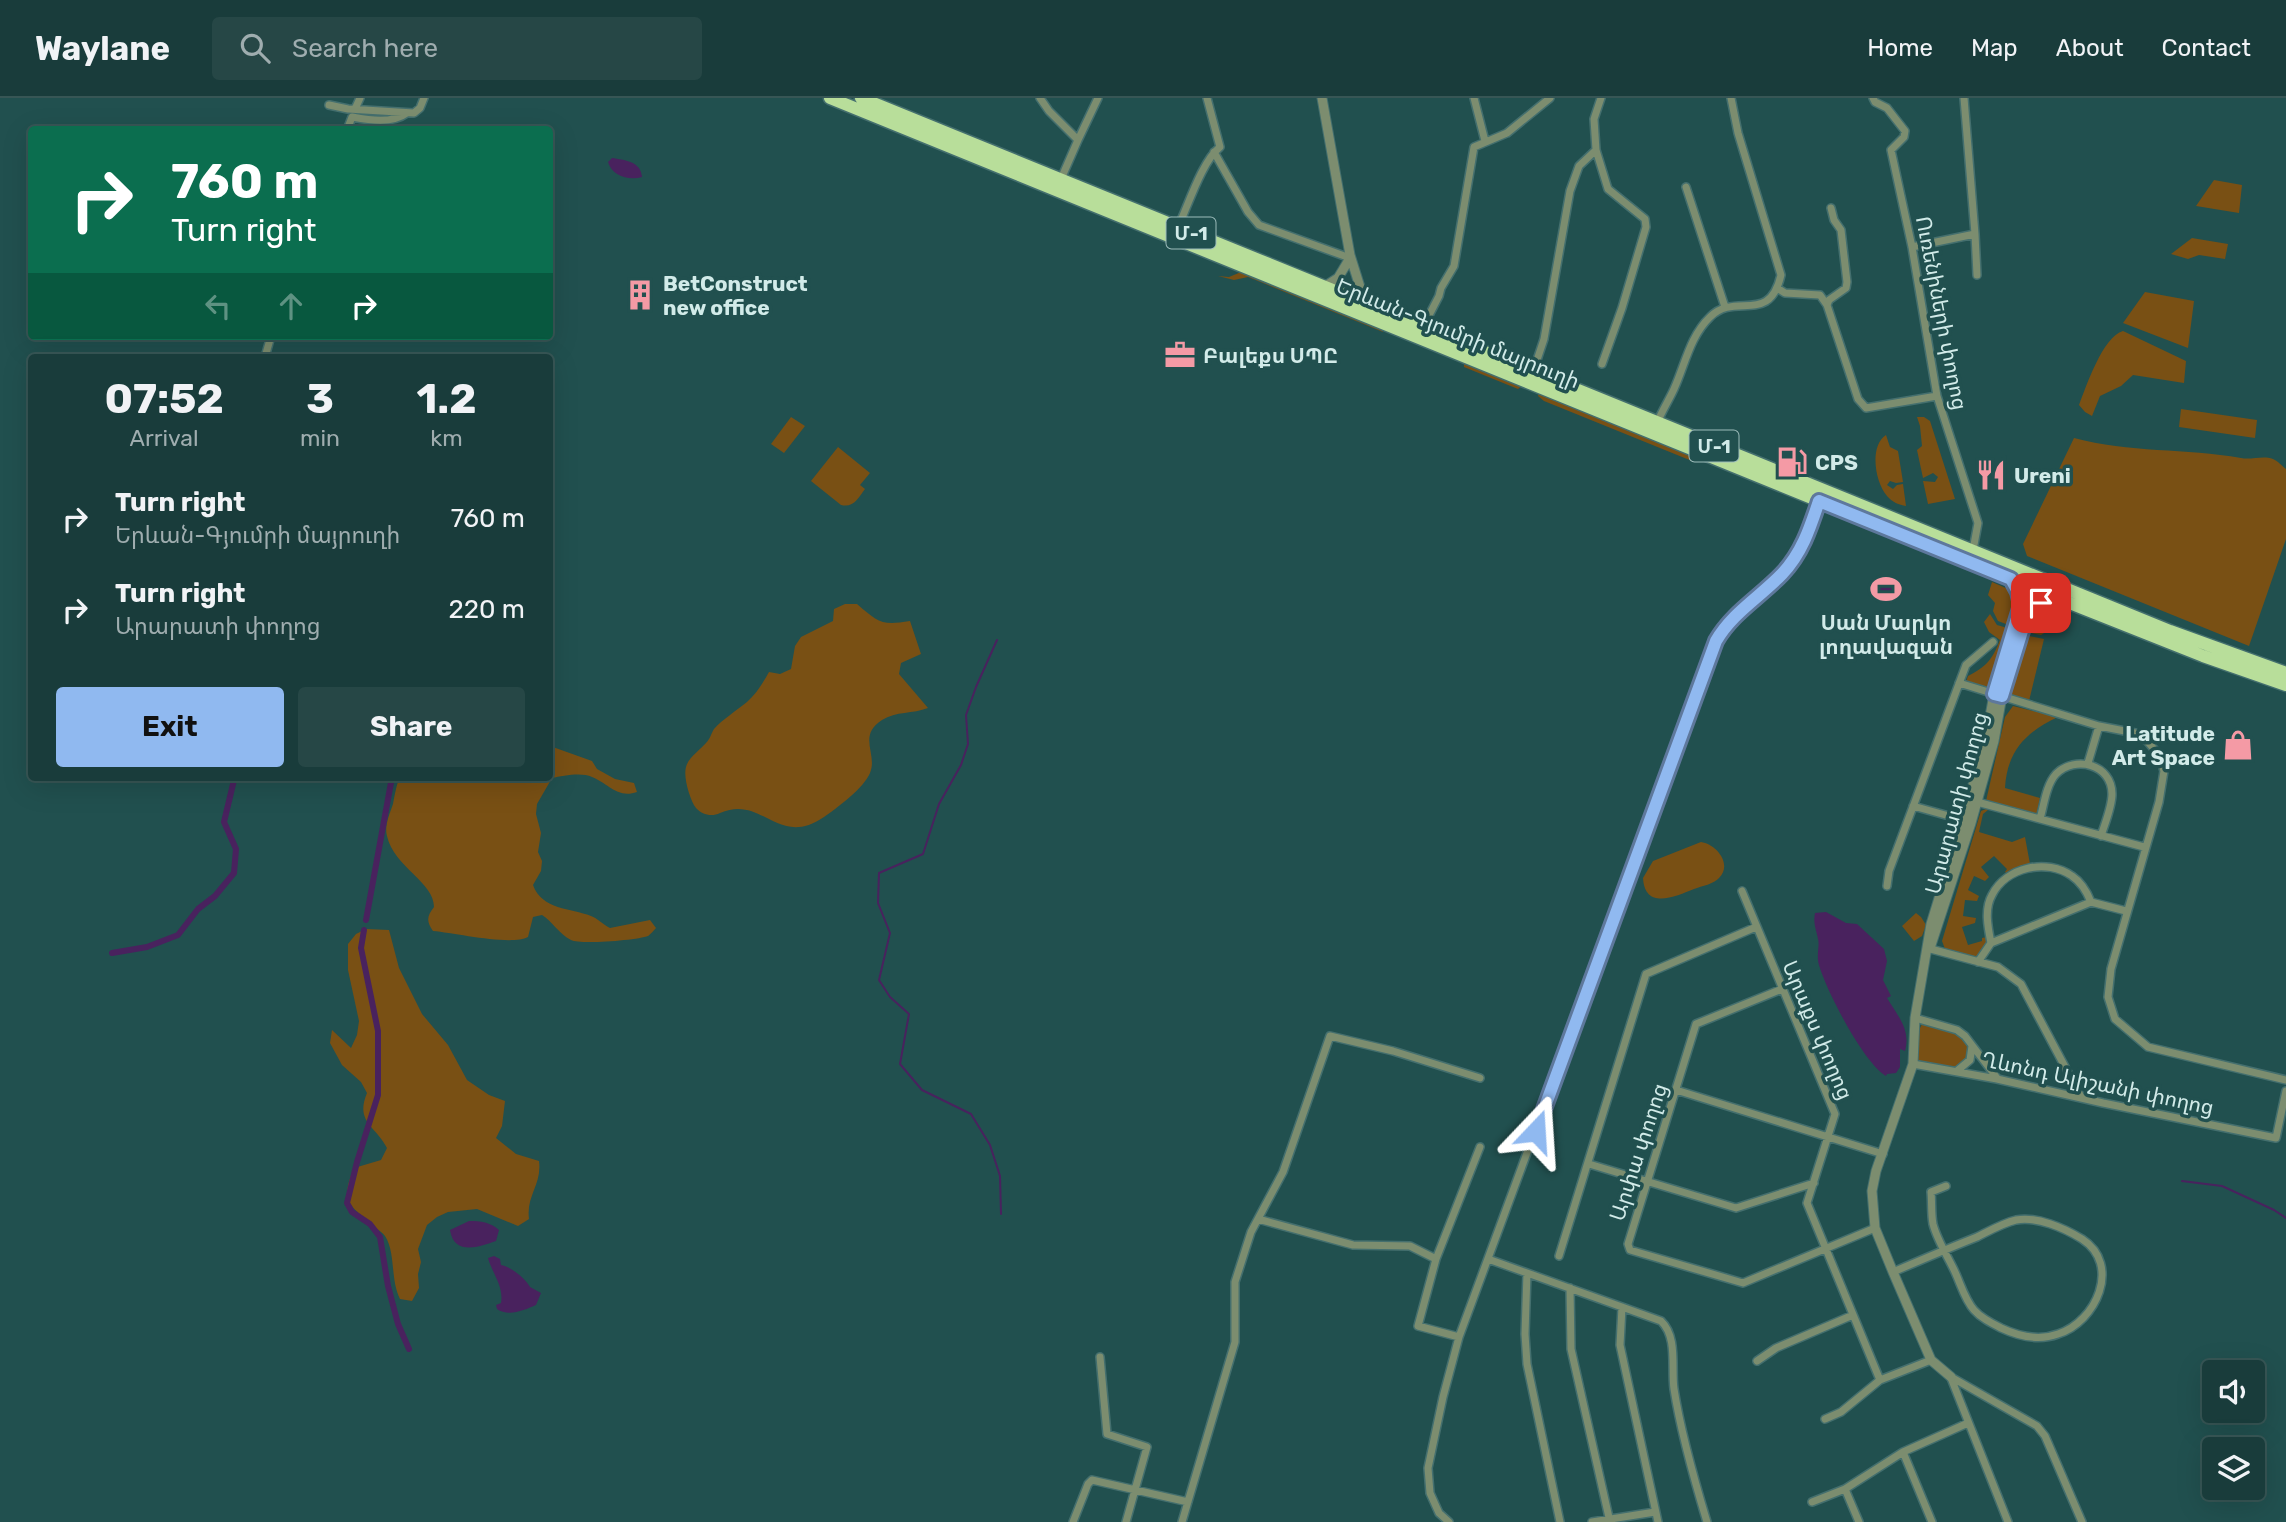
<!DOCTYPE html>
<meta charset="utf-8">
<style>
:root{--surface:#193c3b;--page:#264746;--text:#f1f3f6;--muted:#9fadaf;--line:#375655;--accent:#90b9f0}
body{margin:0;font-family:Rubik,"Noto Sans Armenian",sans-serif;background:var(--page);color:var(--text);height:100vh;display:flex;flex-direction:column;font-size:26px;white-space:nowrap}
*{box-sizing:border-box;margin:0}
p{font-size:23px;color:var(--muted)}
.icon{flex:none;width:38px;height:38px;fill:none;stroke:currentColor;stroke-width:2;stroke-linecap:round;stroke-linejoin:round}
.map{position:relative;flex:1;overflow:hidden}
.drawer{position:absolute;left:28px;top:256px;width:525px;height:427px;display:flex;flex-direction:column;background:var(--surface);border-radius:7px;box-shadow:0 7px 28px #0002,0 0 0 2px var(--line)}
.drawer>*{flex:none}
.guide{position:absolute;left:28px;top:28px;width:525px;height:214px;border-radius:7px;box-shadow:0 7px 28px #0002,0 0 0 2px var(--line);background:#0b6e4f;color:#fff;overflow:hidden}
.controls{position:absolute;left:2202px;top:1262px;display:grid;gap:14px}
.controls a{display:grid;place-items:center;width:63px;height:63px;border-radius:7px;background:var(--surface);box-shadow:0 7px 28px #0002,0 0 0 2px var(--line);font-size:35px}
.pin{position:absolute;display:grid;place-items:center;width:60px;height:60px;color:#fff;margin:-30px;border-radius:14px;box-shadow:0 4px 10px #0006}
.me{position:absolute;width:77px;margin:-38px;rotate:20deg;stroke-linejoin:round;filter:drop-shadow(0 0 5px #0008)}
.turn{display:flex;align-items:center;gap:24px;height:147px;padding:0 28px;font-size:32px}
.turn .icon{width:91px;height:91px;stroke-width:2.5}
.turn b{display:block;font-size:49px;line-height:60px}
.lanes{display:flex;align-items:center;height:66px;padding:0 28px;background:#0003;justify-content:center;gap:35px;direction:ltr}
.lanes .off{opacity:.35}
.eta{display:flex;justify-content:space-evenly;align-items:center;height:119px;text-align:center}
.eta b{font-size:42px;font-weight:700;line-height:49px}
.button{display:flex;gap:14px;margin-top:auto;padding:14px 28px}
.button a{flex:1;height:80px;border-radius:7px;background:var(--accent);color:#111;font-size:28px;font-weight:700;line-height:80px;text-align:center}
.button a+a{background:var(--page);color:var(--text)}
ul{padding:0;list-style:none}
li{display:flex;align-items:center;gap:21px;height:91px;padding:0 28px}
li div{flex:1}
li b{display:block;font-size:26px}
li em{font-style:normal}
header{display:flex;align-items:center;gap:42px;box-sizing:border-box;height:98px;padding:0 35px;background:var(--surface);border-bottom:2px solid var(--line)}
header strong{font-size:33px}
nav{display:flex;gap:38px;margin-inline-start:auto;font-size:24px}
.search{width:490px;height:63px;background:var(--page);display:flex;align-items:center;gap:18px;box-sizing:border-box;padding:0 24px;border-radius:7px;color:var(--muted);font-size:26px}
.map>svg:first-child{display:block}
.green{fill:#795014}
.water{fill:#49225e}
.lines{fill:none;stroke-linecap:round;stroke-linejoin:round}
.stream{stroke:#49225e;stroke-width:2}
.canal{stroke:#49225e;stroke-width:6}
.minor-casing{stroke:#446f6e;stroke-width:10}
.tertiary-casing{stroke:#446f6e;stroke-width:11}
.trunk-casing{stroke:#446f6e;stroke-width:15}
.minor{stroke:#7c8d6f;stroke-width:7}
.tertiary{stroke:#7c8d6f;stroke-width:9}
.trunk{stroke:#b8de9a;stroke-width:12}
.route-casing{stroke:#5e789c;stroke-width:18}
.route{stroke:#90b9f0;stroke-width:12}
.labels{text-anchor:middle;dominant-baseline:central;stroke-width:7;stroke-linejoin:round;paint-order:stroke}
.shield{fill:#21504f;stroke:#9dbcbb;stroke-width:2}
.shield-label{font-size:19px;font-weight:bold;fill:#d2ebe9}
.poi-label{font-size:21px;font-weight:bold;fill:#d2ebe9;stroke:#21504f;text-anchor:start}
.street-label{font-size:21px;fill:#d2ebe9;stroke:#21504f}
</style>
<header>
<strong>Waylane</strong>
<div class="search"><svg class="icon" aria-label="search" viewBox="0 0 24 24"><circle cx="10" cy="10" r="6"/><path d="M15 15l6 6"/></svg>Search here</div>
<nav><a>Home</a><a>Map</a><a>About</a><a>Contact</a></nav>
</header>
<div class="map">
<svg width="2286" height="1424" viewBox="0 0 2286 1424">
<rect width="100%" height="100%" fill="#21504f"/>
<path class="green" d="M 2214,82 L 2242,87 L 2239,115 L 2196,108 Z
M 2192,140 L 2228,146 L 2225,161 L 2199,157 L 2188,161 L 2171,156 Z
M 1246,172 L 1382,232 L 1383,234 L 1248,179 L 1234,182 L 1218,178 L 1229,179 Z
M 2145,194 L 2194,203 L 2188,250 L 2123,225 Z
M 2123,233 L 2186,263 L 2184,285 L 2133,277 L 2121,288 L 2100,298 L 2092,318 L 2085,314 L 2079,307 C 2086,289 2103,238 2123,233 Z
M 1464,263 L 1522,288 L 1518,291 L 1464,269 Z
M 1539,294 L 1701,361 L 1697,364 L 1692,363 L 1544,303 L 1538,298 Z
M 2181,311 L 2257,322 L 2255,340 L 2179,329 Z
M 791,319 L 805,328 L 784,355 L 771,346 Z
M 1917,319 L 1924,319 L 1930,323 L 1955,401 L 1928,406 L 1923,383 L 1935,384 L 1938,379 L 1933,375 L 1923,380 L 1917,352 L 1922,348 L 1920,328 Z
M 1886,337 L 1890,349 L 1898,353 L 1903,384 L 1896,385 L 1890,383 L 1887,387 L 1893,391 L 1897,387 L 1903,386 L 1906,408 C 1899,407 1892,404 1887,398 C 1875,384 1869,348 1886,337 Z
M 2074,340 C 2129,355 2186,350 2241,360 C 2252,362 2263,357 2273,361 C 2278,363 2282,368 2286,371 L 2286,441 L 2249,548 L 2027,458 L 2023,446 Z
M 838,349 L 870,375 L 860,387 L 865,391 C 858,400 854,410 841,407 L 811,383 Z
M 1992,484 L 2008,491 L 2017,502 L 2011,528 L 1998,523 L 1993,513 L 1995,505 L 1988,497 Z
M 845,506 L 857,506 C 878,524 881,528 910,523 L 921,556 L 901,565 L 899,576 L 928,610 C 913,616 896,613 882,622 C 857,638 878,656 870,675 C 864,690 837,710 824,719 C 777,751 763,696 720,715 C 712,719 702,717 696,710 C 690,702 683,679 686,669 C 688,660 700,652 706,645 C 710,641 711,636 714,631 C 723,621 736,613 747,604 C 756,596 763,585 769,574 L 780,576 L 791,571 L 795,548 L 801,539 L 833,523 L 834,511 Z
M 2053,508 L 2063,511 L 2058,525 L 2055,524 L 2052,530 L 2041,537 L 2026,534 C 2033,516 2032,510 2053,508 Z
M 1990,516 L 1997,527 L 2011,531 L 1992,587 L 1987,591 L 1966,584 L 1968,578 C 1987,568 1992,562 2000,542 L 1989,534 L 1984,524 Z
M 2024,537 L 2044,541 L 2029,603 L 2007,597 Z
M 2013,608 L 2058,619 C 2026,634 2007,653 2005,690 L 2040,700 L 2036,718 L 1986,703 L 2005,619 Z
M 550,648 L 592,663 L 597,671 L 615,681 L 634,685 L 637,694 C 617,701 608,685 592,679 C 581,674 563,678 552,680 L 537,706 L 536,716 L 541,735 L 538,754 L 542,763 L 541,773 L 533,787 C 542,812 571,810 591,818 C 597,820 604,827 610,830 L 650,822 L 656,830 C 654,832 650,837 648,838 C 638,842 580,847 571,842 C 559,836 553,824 542,817 L 533,819 L 528,839 C 511,848 456,835 433,833 C 426,823 427,818 434,809 C 434,784 394,769 387,738 C 384,728 390,715 393,706 C 395,696 396,688 400,679 L 550,679 Z
M 1986,711 L 1988,712 L 1983,716 L 1979,734 L 2012,744 L 2025,739 L 2030,766 L 2008,777 L 2005,774 L 2007,771 L 1994,758 L 1981,769 L 1989,779 L 1985,783 L 1974,778 L 1968,792 L 1979,798 L 1977,803 L 1965,802 L 1963,818 L 1976,820 L 1975,825 L 1962,829 L 1968,847 L 1982,843 L 1982,840 L 1987,839 L 1989,845 L 1977,861 L 1945,851 L 1942,843 L 1981,713 Z
M 1701,744 C 1716,746 1733,766 1719,780 C 1714,786 1702,788 1694,791 C 1676,798 1645,813 1643,780 L 1653,763 Z
M 1916,815 L 1921,819 L 1926,827 L 1922,838 L 1914,843 L 1902,828 Z
M 366,831 L 389,832 L 399,870 L 422,916 L 448,947 L 467,982 L 489,997 L 505,1003 L 502,1028 L 496,1040 L 516,1056 L 539,1063 C 542,1087 526,1097 529,1121 L 518,1128 L 477,1111 L 448,1114 L 437,1119 L 427,1127 L 418,1151 L 421,1164 L 418,1176 L 419,1190 L 412,1203 L 400,1201 C 390,1181 396,1155 385,1138 C 384,1136 379,1132 377,1131 C 352,1107 338,1108 354,1070 L 381,1062 L 387,1050 C 375,1027 355,1024 367,995 L 361,984 L 342,967 L 330,945 L 332,932 L 351,950 L 357,937 L 359,923 L 348,872 L 348,846 L 356,836 Z
M 1922,926 C 1937,927 1979,938 1966,961 C 1963,965 1958,969 1953,970 C 1943,971 1930,966 1920,965 L 1917,961 L 1919,932 Z"/>
<path class="water" d="M 612,60 C 624,62 641,63 642,79 C 629,83 612,78 608,64 Z
M 1888,478 L 1898,483 L 1894,492 L 1896,494 L 1894,500 L 1890,498 L 1888,503 L 1882,503 L 1878,498 L 1881,493 L 1878,493 L 1881,485 L 1883,488 Z
M 1826,814 L 1846,825 L 1857,826 L 1884,851 L 1887,863 L 1883,882 L 1891,898 L 1887,900 C 1898,918 1911,932 1905,953 L 1900,951 L 1900,969 L 1896,975 L 1887,976 L 1886,978 C 1863,964 1827,894 1819,867 C 1816,857 1820,847 1818,841 C 1816,830 1813,826 1815,815 Z
M 469,1123 C 481,1123 490,1124 499,1132 L 496,1143 C 479,1149 454,1158 450,1132 Z
M 494,1158 L 500,1161 L 501,1167 C 511,1169 525,1180 530,1189 L 541,1195 L 536,1207 C 525,1212 508,1219 497,1211 L 496,1207 L 501,1205 C 504,1188 492,1175 488,1160 Z"/>
<g class="lines">
<path class="stream" d="M 997,542 L 976,589 L 966,617 L 968,646 L 961,667 L 939,706 L 923,756 L 879,775 L 878,805 L 890,835 L 879,882 L 890,899 L 909,916 L 900,966 L 922,992 L 971,1016 L 990,1047 L 1000,1078 L 1001,1116
M 2182,1083 L 2222,1088 L 2274,1112 L 2286,1120"/>
<path class="canal" d="M 366,822 L 392,679
M 364,832 L 361,850 L 378,933 L 378,997 L 357,1064 L 347,1105 L 352,1114 L 370,1126 L 380,1139 L 388,1188 L 398,1226 L 409,1251
M 112,855 L 147,849 L 178,837 L 198,811 L 215,798 L 234,775 L 236,751 L 224,724 L 234,682 L 239,679"/>
<g class="minor-casing">
<path id="minor" d="M 1040,0 L 1049,13 L 1078,42 L 1061,81
M 1474,0 L 1485,43
M 1873,0 L 1875,4 L 1887,10 L 1905,33 L 1904,39 L 1891,52 L 1912,149 L 1937,298 L 1978,425 L 1973,452
M 329,7 L 348,11 L 414,15 L 420,10 L 424,0
M 355,11 L 360,0
M 347,32 L 352,19 C 369,22 392,26 407,15
M 1078,42 L 1098,0
M 1596,52 L 1608,91 L 1645,121 L 1646,129 L 1622,210 L 1602,266
M 1214,54 L 1248,114 L 1259,127 L 1350,160
M 1686,89 L 1725,209
M 1831,110 L 1834,122 L 1841,132 L 1847,184 L 1846,190 L 1829,202 L 1827,207 L 1858,301 L 1866,310 L 1937,298
M 1178,129 C 1188,108 1202,63 1220,49 L 1207,0
M 1975,136 L 1977,177
M 1912,149 L 1975,136 L 1964,0
M 1777,190 L 1785,195 L 1820,197 L 1827,207
M 1423,229 L 1439,198 L 1441,190 L 1454,168 L 1474,49 L 1507,35 L 1550,0
M 265,259 L 271,238
M 1533,274 L 1544,241 L 1570,93 L 1579,68 L 1596,52 L 1594,21 L 1601,0
M 1657,325 C 1662,313 1669,302 1674,291 C 1685,267 1690,238 1710,219 C 1736,193 1769,228 1781,177 L 1738,35 L 1731,0
M 1959,585 L 2099,628 L 2135,635 L 2148,644 L 2159,657 L 2164,673 L 2159,704 L 2111,871 L 2108,899 L 2115,921 L 2148,949 L 2286,982
M 2088,665 L 2099,628
M 1977,704 L 2144,749
M 1913,708 L 1967,723
M 2040,721 C 2044,707 2046,687 2056,676 C 2075,657 2112,666 2112,696 C 2112,709 2105,725 2101,738
M 1887,788 L 1889,773 L 1966,567 L 1993,544
M 1742,793 L 1835,1016 L 1807,1105 L 1880,1282
M 1991,845 C 1988,830 1984,811 1992,797 C 2006,769 2047,760 2072,778 C 2081,784 2087,794 2091,804
M 1927,850 L 1998,869 L 2021,886 L 2081,999
M 1978,864 L 1991,845 L 2091,804 L 2126,813
M 1782,891 L 1696,926 L 1628,1146 L 1630,1152 L 1743,1185 L 1875,1130
M 1915,920 L 1957,932 L 1965,938 L 1997,980
M 1913,966 L 1997,981 L 2103,1005 L 2276,1040 L 2286,993
M 1957,973 L 1970,962 L 1972,948
M 1676,992 L 1883,1056
M 1589,1066 L 1736,1110 L 1814,1085
M 1258,1121 L 1353,1147 L 1410,1148 L 1436,1161
M 1559,1158 L 1646,876 L 1756,829
M 1488,1161 L 1661,1223 C 1678,1239 1671,1270 1674,1291 C 1681,1336 1694,1381 1707,1424
M 1893,1174 C 1921,1162 1949,1150 1977,1139 C 1989,1133 2003,1125 2016,1122 C 2037,1118 2064,1130 2082,1141 C 2122,1167 2096,1224 2058,1236 C 2039,1243 2018,1238 2001,1230 C 1991,1225 1981,1220 1974,1212 C 1965,1202 1961,1187 1955,1174 C 1948,1159 1937,1142 1933,1126 C 1931,1116 1932,1104 1931,1094 L 1946,1088
M 1527,1175 L 1525,1236 L 1527,1266 L 1560,1424
M 1570,1190 L 1571,1251 L 1610,1424
M 1622,1209 L 1620,1247 L 1658,1424
M 1459,1239 L 1418,1228 L 1436,1161 L 1480,1049
M 1100,1259 L 1107,1336 L 1147,1349 L 1126,1424
M 1757,1263 L 1776,1250 L 1853,1217
M 1951,1279 L 2037,1328 L 2045,1338 L 2082,1424
M 1951,1280 L 2008,1424
M 1825,1321 L 1841,1314 L 1880,1282 L 1931,1262
M 1903,1354 L 1932,1424
M 1845,1391 L 1859,1424
M 1812,1404 L 1845,1391 L 1903,1354 L 1968,1325
M 1073,1424 L 1088,1386 L 1092,1382 L 1188,1404
M 1182,1424 L 1235,1244 L 1235,1184 L 1251,1134 L 1283,1074 L 1330,938 L 1393,953 L 1480,980
M 1449,1424 L 1439,1415 L 1430,1395 L 1428,1370 L 1443,1299 L 1459,1239 L 1716,543 C 1737,505 1781,488 1803,450 C 1810,436 1814,418 1819,403
M 1592,1424 L 1655,1414"/>
</g>
<g class="tertiary-casing">
<path id="tertiary" d="M 1322,0 L 1350,157 L 1365,205
M 1324,189 L 1338,180 L 1350,160
M 1930,850 L 1971,725 L 1994,643 L 2002,598 L 2026,520 C 2033,505 2045,505 2060,501
M 1951,1279 L 1931,1262 L 1893,1174 L 1875,1130 L 1872,1093 L 1876,1073 L 1913,966 L 1915,920 L 1931,826 L 1963,722 L 1986,641 L 1994,596 L 2021,507 L 2018,494 L 2011,481"/>
</g>
<g class="trunk-casing">
<path id="trunk" d="M 830,0 L 2072,506 L 2203,558 L 2286,587
M 861,0 L 2170,533 L 2286,575"/>
</g>
<use href="#minor" class="minor"/>
<use href="#tertiary" class="tertiary"/>
<use href="#trunk" class="trunk"/>
</g>
<g class="lines">
<g class="route-casing">
<path id="route" d="M 1536,1033 L 1716,543 C 1732,515 1760,499 1782,476 C 1802,455 1810,430 1819,403 L 2011,481 L 2018,494 L 2021,507 L 1994,596 L 2002,598 L 2026,520 L 2032,511 L 2041,505"/>
</g>
<use href="#route" class="route"/>
</g>
<defs>
<g id="building-bare" transform="scale(2.415)"><path d="M-4-6H4V6H1V3H-1V6H-4ZM-2.5-4.3h1.7v1.8h-1.7ZM.8-4.3h1.7v1.8H.8ZM-2.5-1h1.7V.8h-1.7ZM.8-1h1.7V.8H.8Z" fill="#f49aa5" stroke="#21504f" stroke-width="2.5" paint-order="stroke"/></g>
<g id="office-bare" transform="scale(2.415)"><path d="M-6-3h4V-5.5h4V-3h4V5H-6ZM-1-4.5V-3h2v-1.5ZM-6 0V1H6V0Z" fill="#f49aa5" stroke="#21504f" stroke-width="2.5" paint-order="stroke"/></g>
<g id="fuel-bare" transform="scale(2.415)"><path d="M-5.5-6h7V0h2V4h1.3V-2.5L3-4.5l.8-.8L6-3V5H2.5V1h-1V6h-7ZM-4.2-4.7v3.2H.2V-4.7Z" fill="#f49aa5" stroke="#21504f" stroke-width="2.5" paint-order="stroke"/></g>
<g id="restaurant-bare" transform="scale(2.415)"><path d="M-5-6h1v4h1v-4h1v4h1v-4h1v5L-1.5 .5V6h-2V.5L-5-1ZM5-6V6H3V1.5H1.5Q1.5-4 5-6Z" fill="#f49aa5" stroke="#21504f" stroke-width="2.5" paint-order="stroke"/></g>
<g id="stadium-bare" transform="scale(2.415)"><path d="M0-5a6.5 5 0 1 0 0 10a6.5 5 0 1 0 0-10ZM-3.5-1.8h7v3.6h-7Z" fill="#f49aa5" stroke="#21504f" stroke-width="2.5" paint-order="stroke"/></g>
<g id="shop-bare" transform="scale(2.415)"><path d="M-5-2.5h2.3a2.7 3.5 0 0 1 5.4 0H5L5.5 6h-11ZM-1.5-2.5h3a1.5 2.3 0 0 0-3 0Z" fill="#f49aa5" stroke="#21504f" stroke-width="2.5" paint-order="stroke"/></g>
</defs>
<g fill-rule="evenodd">
<use href="#building-bare" x="640" y="197"/>
<use href="#office-bare" x="1180" y="257"/>
<use href="#fuel-bare" x="1792" y="364"/>
<use href="#restaurant-bare" x="1991" y="377"/>
<use href="#stadium-bare" x="1886" y="491"/>
<use href="#shop-bare" x="2238" y="647"/>
</g>
<g class="labels">
<g class="shield">
<rect x="1166.5" y="119.5" width="49" height="31" rx="5"/>
<rect x="1689.5" y="332.5" width="49" height="31" rx="5"/>
</g>
<g class="shield-label">
<text x="1191" y="135">Մ-1</text>
<text x="1714" y="348">Մ-1</text>
</g>
<g class="poi-label">
<text x="663" y="185">BetConstruct<tspan x="663" dy="24">new office</tspan></text>
<text x="1203" y="257">Բալեքս ՍՊԸ</text>
<text x="1815" y="364">CPS</text>
<text x="2014" y="377">Ureni</text>
<text x="1886" y="524" text-anchor="middle">Սան Մարկո<tspan x="1886" dy="24">լողավազան</tspan></text>
<text x="2215" y="635" text-anchor="end">Latitude<tspan x="2215" dy="24">Art Space</tspan></text>
</g>
<g class="street-label">
<text transform="translate(1942 215) rotate(79)">Ուռենիների փողոց</text>
<text transform="translate(1458 235) rotate(22)">Երևան-Գյումրի մայրուղի</text>
<text transform="translate(1956 705) rotate(-75)">Արարատի փողոց</text>
<text transform="translate(1818 932) rotate(67)">Արաքս փողոց</text>
<text transform="translate(2098 985) rotate(12)">Ղևոնդ Ալիշանի փողոց</text>
<text transform="translate(1638 1054) rotate(-72)">Արփա փողոց</text>
</g>
</g>
</svg>
<div class="controls">
<a><svg class="icon" aria-label="sound" viewBox="0 0 24 24"><path d="M4 9h4l5-4v14l-5-4H4zM17 9q2 3 0 6"/></svg></a>
<a><svg class="icon" aria-label="layers" viewBox="0 0 24 24"><path d="M12 4l9 5-9 5-9-5zM3 14l9 5 9-5"/></svg></a>
</div>
<div class="pin" style="left:2041px;top:505px;background:#d93025"><svg class="icon" aria-label="arrive" viewBox="0 0 24 24"><path d="M6 21V4h12l-3 4 3 4H6"/></svg></div>
<svg class="me" style="left:1536px;top:1033px" viewBox="-20 -20 40 40"><path d="M0-17L14 15 0 8-14 15z" fill="#90b9f0" stroke="#fff" stroke-width="4"/></svg>
<div class="guide">
<div class="turn"><svg class="icon" aria-label="right" viewBox="0 0 24 24"><path d="M7 20v-9h11M14 6l5 5-5 5"/></svg><div><b>760 m</b>Turn right</div></div>
<div class="lanes"><svg class="icon off" aria-label="left" viewBox="0 0 24 24"><path d="M17 20v-9H6M10 6l-5 5 5 5"/></svg><svg class="icon off" aria-label="ahead" viewBox="0 0 24 24"><path d="M12 20V5M6 11l6-6 6 6"/></svg><svg class="icon" aria-label="right" viewBox="0 0 24 24"><path d="M7 20v-9h11M14 6l5 5-5 5"/></svg></div>
</div>
<section class="drawer">
<div class="eta">
<div><b>07:52</b><p>Arrival</p></div>
<div><b>3</b><p>min</p></div>
<div><b>1.2</b><p>km</p></div>
</div>
<ul>
<li><svg class="icon" aria-label="right" viewBox="0 0 24 24"><path d="M7 20v-9h11M14 6l5 5-5 5"/></svg><div><b>Turn right</b><p>Երևան-Գյումրի մայրուղի</p></div><em>760 m</em></li>
<li><svg class="icon" aria-label="right" viewBox="0 0 24 24"><path d="M7 20v-9h11M14 6l5 5-5 5"/></svg><div><b>Turn right</b><p>Արարատի փողոց</p></div><em>220 m</em></li>
</ul>
<div class="button"><a>Exit</a><a>Share</a></div>
</section>
</div>
